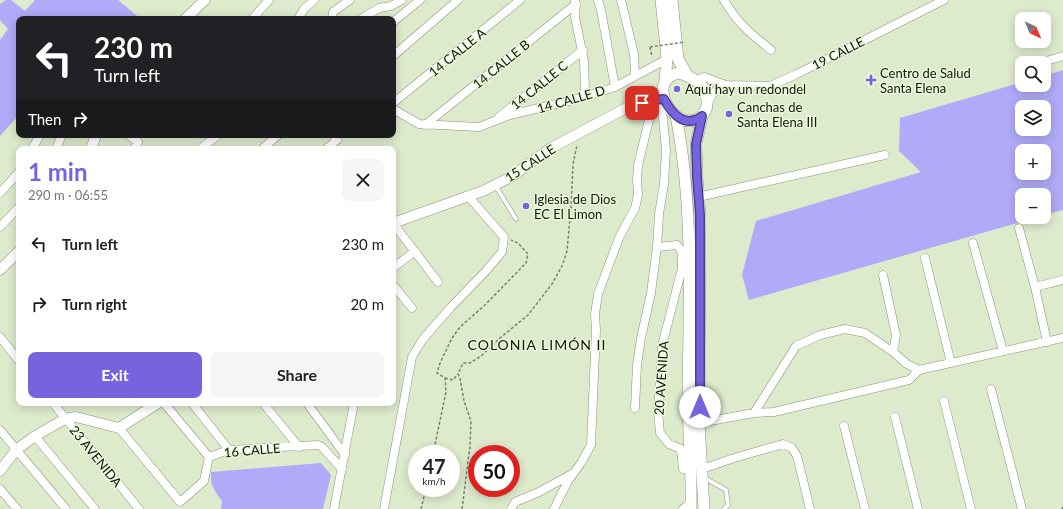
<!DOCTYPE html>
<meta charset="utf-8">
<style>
:root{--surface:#fff;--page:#f6f6f6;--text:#202124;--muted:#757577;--accent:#7763dd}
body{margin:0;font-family:Lato,sans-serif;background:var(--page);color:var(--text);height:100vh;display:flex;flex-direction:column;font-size:15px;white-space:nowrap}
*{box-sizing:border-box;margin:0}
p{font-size:13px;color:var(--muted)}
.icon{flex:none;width:22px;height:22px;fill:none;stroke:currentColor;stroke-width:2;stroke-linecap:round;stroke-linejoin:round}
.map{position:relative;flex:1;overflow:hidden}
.details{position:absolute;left:16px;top:146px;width:380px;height:260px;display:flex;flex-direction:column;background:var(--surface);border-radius:8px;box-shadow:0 2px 10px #0003}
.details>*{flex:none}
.top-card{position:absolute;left:16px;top:16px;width:380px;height:122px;border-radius:8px;box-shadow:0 2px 10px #0003;background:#202124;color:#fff;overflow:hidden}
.needle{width:26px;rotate:136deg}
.fabs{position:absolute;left:1015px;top:12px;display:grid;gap:8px}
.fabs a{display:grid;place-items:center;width:36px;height:36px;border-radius:8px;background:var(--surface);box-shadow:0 2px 10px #0003;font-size:20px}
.speed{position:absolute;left:408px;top:445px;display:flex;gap:8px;font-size:20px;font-weight:700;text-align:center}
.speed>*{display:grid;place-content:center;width:52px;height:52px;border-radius:50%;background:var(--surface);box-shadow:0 2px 10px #0003;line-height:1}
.speed small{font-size:10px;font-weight:400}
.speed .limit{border:6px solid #d22;background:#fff;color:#111}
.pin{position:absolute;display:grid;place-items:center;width:34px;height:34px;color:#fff;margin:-17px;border-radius:8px;box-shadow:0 2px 6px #0006}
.me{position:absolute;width:44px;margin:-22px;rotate:0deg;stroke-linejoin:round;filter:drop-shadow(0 0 3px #0008)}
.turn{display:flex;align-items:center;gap:14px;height:84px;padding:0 12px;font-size:18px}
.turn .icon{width:52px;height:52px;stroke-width:2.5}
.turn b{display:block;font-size:28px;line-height:34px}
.then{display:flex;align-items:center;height:38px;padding:0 12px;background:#0003;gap:8px;font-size:15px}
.round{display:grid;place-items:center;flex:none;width:42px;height:42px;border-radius:8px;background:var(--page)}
.summary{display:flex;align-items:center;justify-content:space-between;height:68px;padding:0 12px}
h1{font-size:24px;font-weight:700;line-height:30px;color:var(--accent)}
.button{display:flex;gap:8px;margin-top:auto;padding:8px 12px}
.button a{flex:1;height:46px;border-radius:8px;background:var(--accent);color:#fff;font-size:16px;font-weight:700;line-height:46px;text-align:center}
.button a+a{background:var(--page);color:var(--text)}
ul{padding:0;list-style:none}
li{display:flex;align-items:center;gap:12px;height:60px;padding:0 12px}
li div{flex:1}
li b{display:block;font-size:15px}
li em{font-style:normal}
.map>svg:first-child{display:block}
.forest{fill:#b0aaf8;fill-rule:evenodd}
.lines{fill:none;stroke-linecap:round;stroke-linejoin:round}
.service-casing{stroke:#899478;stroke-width:5}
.minor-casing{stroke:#899478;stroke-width:9}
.tertiary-casing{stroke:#899478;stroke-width:11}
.secondary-casing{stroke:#899478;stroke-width:12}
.path{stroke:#79816c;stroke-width:1.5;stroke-dasharray:3 2;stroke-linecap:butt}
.service{stroke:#fff;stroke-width:4}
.minor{stroke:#fff;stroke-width:8}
.tertiary{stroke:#fff;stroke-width:10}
.secondary{stroke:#fff;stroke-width:11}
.path-bridge{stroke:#79816c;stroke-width:1.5;stroke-dasharray:3 2;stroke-linecap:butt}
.route-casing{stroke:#4d4090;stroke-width:10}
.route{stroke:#7763dd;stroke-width:7}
.poi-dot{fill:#7763dd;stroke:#ebf7d9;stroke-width:1.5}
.labels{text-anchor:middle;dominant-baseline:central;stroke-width:3;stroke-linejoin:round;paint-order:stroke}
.street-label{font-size:13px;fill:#13170c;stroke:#ebf7d9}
.poi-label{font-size:13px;fill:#13170c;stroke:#ebf7d9;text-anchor:start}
.neighbourhood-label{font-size:14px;letter-spacing:1px;fill:#13170c;stroke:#ebf7d9}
</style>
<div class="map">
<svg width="1063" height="509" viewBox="0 0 1063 509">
<rect width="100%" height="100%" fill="#deeacc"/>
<path class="forest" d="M 6,0 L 11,0 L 25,11 L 35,0 L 118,0 L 141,19 L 19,19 L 19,115 L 0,136 L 0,40 L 8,29 L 0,20 L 0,4 Z
M 1063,70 L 1063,210 L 1044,215 L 1044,195 L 1022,195 L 1022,217 L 1038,217 L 749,300 L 742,275 L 756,221 L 921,172 L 899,151 L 900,118 L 1022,82 L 1022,85 L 1044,85 L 1044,76 ZM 1022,107 L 1044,107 L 1044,129 L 1022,129 ZM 1022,151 L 1044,151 L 1044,173 L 1022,173 Z
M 321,463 L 331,475 L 323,509 L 221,509 L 222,501 C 214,490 210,485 211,472 Z"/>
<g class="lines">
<g class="service-casing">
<path id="service" d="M 495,185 L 516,219
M 703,477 L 726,490 L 728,505 L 724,509"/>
</g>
<g class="minor-casing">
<path id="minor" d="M 598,0 L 601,10 L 615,87
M 621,0 L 634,54 L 635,76
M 724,0 C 737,23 751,34 771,50
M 575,1 L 576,4 L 575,17 L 584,61 L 585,91 L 581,98
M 252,19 L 269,0
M 298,19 L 304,9 L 314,0
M 332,19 L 333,12 L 350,0
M 361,19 L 379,8 L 391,6 L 402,0
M 393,22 L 420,0
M 393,56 L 458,0
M 1040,63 L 1063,56
M 695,80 L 704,77 L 726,85
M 708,102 C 713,93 716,88 726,85 L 770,86 L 797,74 L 944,0
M 393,103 L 520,0
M 393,109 L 419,124 L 479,127 L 510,115 L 581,98 L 615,87 L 667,59
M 499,117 L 583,50
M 425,125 L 576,4
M 129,135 L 138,142 L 134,149
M 32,149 L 40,135
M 56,149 L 62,135
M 200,149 L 218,135
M 262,149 L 278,135
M 326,149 L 337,140 L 333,135
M 0,193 L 19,172
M 698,197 L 885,155
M 393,223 L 438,282
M 0,227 L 19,207
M 1019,228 L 1035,287 L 1047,342
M 973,243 L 1003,351
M 657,247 L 677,245 L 682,252 L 682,268 L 662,346 L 658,412 L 660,433 L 669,444 L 681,449 L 683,469 L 690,470
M 925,258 L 951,363
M 393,268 L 415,251
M 883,275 L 896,335 L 893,352
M 393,285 L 412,308
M 1035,287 L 1063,280
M 0,337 L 19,361
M 991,389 L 1022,509
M 944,401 L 971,509
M 53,403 L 139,509
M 164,403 L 209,457
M 192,403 L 229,450
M 263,403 L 299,447
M 307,403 L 345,455
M 635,408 L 637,365 L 641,338 L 651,293 L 657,247 L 659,214 L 664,184 L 666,150 L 663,118 L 658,100
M 754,413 L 796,346 L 820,335 L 845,329 L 865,333 L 893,352 L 907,364 L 919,370
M 895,417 L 918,509
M 699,423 L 754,413 L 774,412 L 909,380 L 919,370 L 1063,338
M 844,426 L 865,509
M 119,428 L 180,502 L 204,481 L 209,457 L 229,450 L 318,445 L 322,447 L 342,469
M 0,430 L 66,509
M 35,436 L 95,509
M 702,469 L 734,458 L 783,444 L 792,448 L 797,456 L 810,509
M 0,489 L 17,509
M 334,509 L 354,403
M 384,509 L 412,357 L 423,339 L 451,307 L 485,272 L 502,252 L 504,237 L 468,196
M 511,509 L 515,502 L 539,492 L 572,474
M 554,509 L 568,481 L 581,463 L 591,445 L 596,330 L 595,314 L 598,294 L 619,238 L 635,208 L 638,195 L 637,179 L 638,165 L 654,100
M 683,509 L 691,502"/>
</g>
<g class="tertiary-casing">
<path id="tertiary" d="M 185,19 L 205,0
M 91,149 L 96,135
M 393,223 L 483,191 L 511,177 L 551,148 L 630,106 L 654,100 L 664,99
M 0,270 L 19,251
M 0,471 L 16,450 L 35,436 L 65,419 L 76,417 L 119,428 L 158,403"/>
</g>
<g class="secondary-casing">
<path id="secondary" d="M 661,0 L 667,59 L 665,81
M 672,0 L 678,59 L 687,75
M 678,73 C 686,75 694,78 700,84 C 709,94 711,112 697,119 C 675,131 644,82 678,73 Z
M 676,116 C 694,207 689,301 688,394 C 688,432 692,471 691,509
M 702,116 L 696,144 L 697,177 L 700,215 L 699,423 L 704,509"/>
</g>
<path class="path" d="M 650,47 L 652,57
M 634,115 L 642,116
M 445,378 L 453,380 L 458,374
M 433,454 L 446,392 L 445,378 L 437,373 L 440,363 L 452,338 L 460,327 L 486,304 L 526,263 L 528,254 L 518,243 L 511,240
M 421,509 L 426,488
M 462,509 L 470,446 L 471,421 L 464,401 L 460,378 L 458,374 L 463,363 L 470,363 L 481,356 L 500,338 L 528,315 L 552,284 L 562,266 L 567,251 L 571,207 L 573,164 L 577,145
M 1062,509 L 1063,507"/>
<use href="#service" class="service"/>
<use href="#minor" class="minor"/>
<use href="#tertiary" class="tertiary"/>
<use href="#secondary" class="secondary"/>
<path class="path-bridge" d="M 650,47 L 685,42"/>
</g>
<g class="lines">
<g class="route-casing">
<path id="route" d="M 642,103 L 654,100 L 664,99 C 672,114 685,129 702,116 L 696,144 L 697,177 L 700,215 L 700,407"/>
</g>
<use href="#route" class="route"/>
</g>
<g class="poi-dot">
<path d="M869 74h4v4h4v4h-4v4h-4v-4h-4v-4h4z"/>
<circle cx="677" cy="89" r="4"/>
<circle cx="729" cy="114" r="4"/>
<circle cx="526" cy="206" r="4"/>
</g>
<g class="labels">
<g class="street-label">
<text transform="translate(457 52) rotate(-39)">14 CALLE A</text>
<text transform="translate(838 53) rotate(-27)">19 CALLE</text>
<text transform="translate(501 64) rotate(-39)">14 CALLE B</text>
<text transform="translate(539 85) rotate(-39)">14 CALLE C</text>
<text transform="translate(571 99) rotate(-16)">14 CALLE D</text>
<text transform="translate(530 163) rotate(-33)">15 CALLE</text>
<text transform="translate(661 378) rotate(-86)">20 AVENIDA</text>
<text transform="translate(252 450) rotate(-5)">16 CALLE</text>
<text transform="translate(96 456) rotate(51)">23 AVENIDA</text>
</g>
<g class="poi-label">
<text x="880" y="73">Centro de Salud<tspan x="880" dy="15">Santa Elena</tspan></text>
<text x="685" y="89">Aquí hay un redondel</text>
<text x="737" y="107">Canchas de<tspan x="737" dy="15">Santa Elena III</tspan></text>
<text x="534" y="199">Iglesia de Dios<tspan x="534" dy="15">EC El Limon</tspan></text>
</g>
<g class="neighbourhood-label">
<text x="537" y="344">COLONIA LIMÓN II</text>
</g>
</g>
</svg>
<div class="fabs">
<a><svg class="needle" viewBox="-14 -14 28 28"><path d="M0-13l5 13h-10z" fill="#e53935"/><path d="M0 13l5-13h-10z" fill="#757577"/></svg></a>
<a><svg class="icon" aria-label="search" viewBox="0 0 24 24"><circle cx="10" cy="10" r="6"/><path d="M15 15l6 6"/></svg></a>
<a><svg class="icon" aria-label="layers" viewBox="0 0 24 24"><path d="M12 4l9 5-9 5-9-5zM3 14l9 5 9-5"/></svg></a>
<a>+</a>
<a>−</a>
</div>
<div class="speed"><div>47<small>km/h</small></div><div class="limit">50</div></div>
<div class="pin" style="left:642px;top:103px;background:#d93025"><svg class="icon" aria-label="arrive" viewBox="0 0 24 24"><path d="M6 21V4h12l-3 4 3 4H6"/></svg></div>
<svg class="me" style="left:700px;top:407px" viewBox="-20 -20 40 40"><circle r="19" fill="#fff"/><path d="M0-13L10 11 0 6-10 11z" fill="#7763dd"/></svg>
<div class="top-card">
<div class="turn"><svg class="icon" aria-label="left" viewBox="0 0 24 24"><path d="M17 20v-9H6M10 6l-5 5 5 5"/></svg><div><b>230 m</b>Turn left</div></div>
<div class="then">Then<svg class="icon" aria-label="right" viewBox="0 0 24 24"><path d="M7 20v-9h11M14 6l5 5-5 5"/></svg></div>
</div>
<section class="details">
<div class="summary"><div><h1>1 min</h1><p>290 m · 06:55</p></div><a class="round"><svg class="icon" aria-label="close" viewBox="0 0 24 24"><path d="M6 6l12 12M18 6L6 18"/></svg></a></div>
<ul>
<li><svg class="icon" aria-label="left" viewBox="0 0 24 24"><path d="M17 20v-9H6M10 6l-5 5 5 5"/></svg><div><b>Turn left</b></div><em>230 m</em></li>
<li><svg class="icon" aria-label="right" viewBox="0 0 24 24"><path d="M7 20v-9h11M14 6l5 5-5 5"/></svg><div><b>Turn right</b></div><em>20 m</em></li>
</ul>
<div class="button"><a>Exit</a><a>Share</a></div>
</section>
</div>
